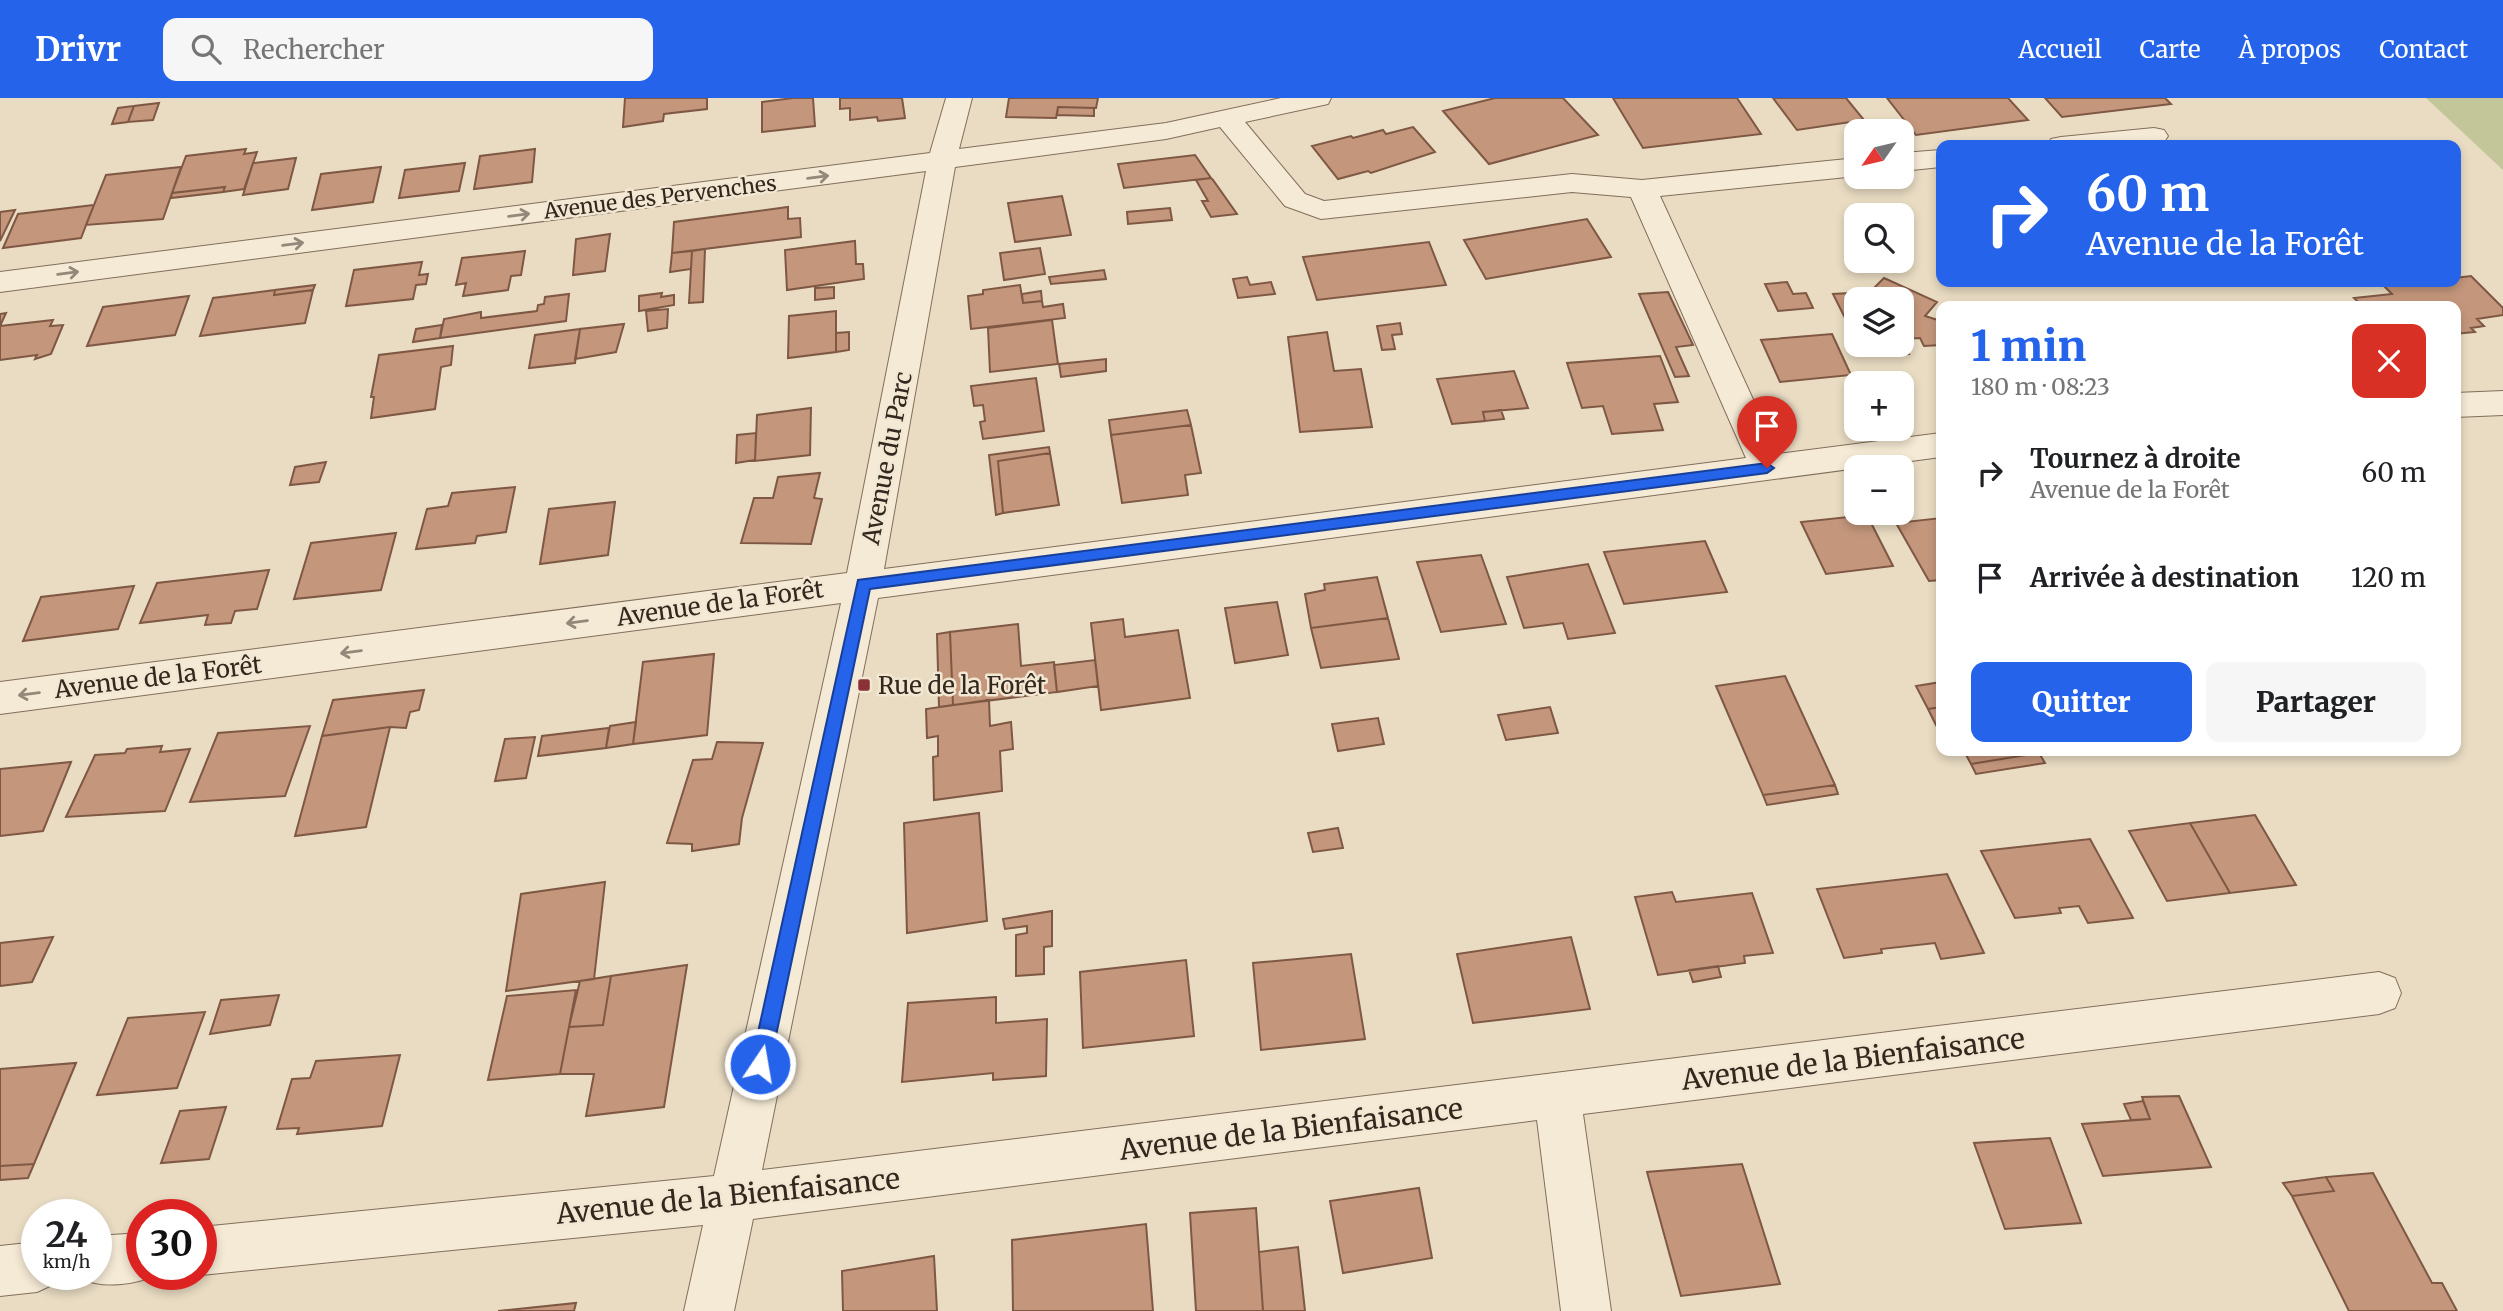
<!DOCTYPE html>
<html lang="fr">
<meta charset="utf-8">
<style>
:root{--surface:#fff;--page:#f6f6f6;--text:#202124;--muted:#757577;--accent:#2563eb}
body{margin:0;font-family:Merriweather,serif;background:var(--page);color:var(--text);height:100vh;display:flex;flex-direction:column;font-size:26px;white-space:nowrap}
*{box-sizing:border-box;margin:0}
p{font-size:23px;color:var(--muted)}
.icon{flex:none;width:38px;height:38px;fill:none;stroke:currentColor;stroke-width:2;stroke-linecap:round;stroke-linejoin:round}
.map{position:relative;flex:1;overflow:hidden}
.side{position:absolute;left:1936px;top:203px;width:525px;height:455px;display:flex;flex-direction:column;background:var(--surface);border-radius:14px;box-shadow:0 4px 10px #0003}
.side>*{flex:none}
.banner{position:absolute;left:1936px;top:42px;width:525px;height:147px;border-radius:14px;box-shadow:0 4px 10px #0003;background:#2563eb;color:#fff;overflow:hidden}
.needle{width:46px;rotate:236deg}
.controls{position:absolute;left:1844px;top:21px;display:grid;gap:14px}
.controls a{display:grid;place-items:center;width:70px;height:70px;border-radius:14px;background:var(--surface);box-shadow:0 4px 10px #0003;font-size:35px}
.speed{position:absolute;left:21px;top:1101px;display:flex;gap:14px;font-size:35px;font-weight:700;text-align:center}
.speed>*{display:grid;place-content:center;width:91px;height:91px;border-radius:50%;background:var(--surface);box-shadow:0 4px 10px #0003;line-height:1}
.speed small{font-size:18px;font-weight:400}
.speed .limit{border:10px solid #d22;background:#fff;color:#111}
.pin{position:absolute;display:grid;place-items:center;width:60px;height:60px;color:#fff;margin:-72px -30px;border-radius:50% 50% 50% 0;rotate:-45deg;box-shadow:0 0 7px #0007}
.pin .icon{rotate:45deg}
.me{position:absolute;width:77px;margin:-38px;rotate:12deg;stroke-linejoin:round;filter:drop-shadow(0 0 5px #0008)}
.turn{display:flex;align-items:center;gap:24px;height:147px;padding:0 35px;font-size:32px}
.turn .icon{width:91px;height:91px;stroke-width:2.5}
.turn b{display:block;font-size:49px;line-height:60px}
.round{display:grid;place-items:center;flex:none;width:74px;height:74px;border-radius:14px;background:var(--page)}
.head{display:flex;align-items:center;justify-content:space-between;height:119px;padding:0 35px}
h1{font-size:42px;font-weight:800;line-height:52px;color:var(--accent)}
.button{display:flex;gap:14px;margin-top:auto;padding:14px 35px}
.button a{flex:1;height:80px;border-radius:14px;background:var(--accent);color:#fff;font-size:28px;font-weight:800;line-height:80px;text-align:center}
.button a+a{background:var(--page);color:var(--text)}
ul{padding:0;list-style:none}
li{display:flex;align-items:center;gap:21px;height:105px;padding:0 35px}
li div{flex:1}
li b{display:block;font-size:26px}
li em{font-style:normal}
header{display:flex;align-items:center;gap:42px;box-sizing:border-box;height:98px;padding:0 35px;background:var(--accent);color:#fff}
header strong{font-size:33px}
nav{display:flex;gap:38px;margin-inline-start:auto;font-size:24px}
.search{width:490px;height:63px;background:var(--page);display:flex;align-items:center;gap:18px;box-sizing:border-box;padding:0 24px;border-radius:14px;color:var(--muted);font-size:26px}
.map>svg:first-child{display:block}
.green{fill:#c3c698}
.building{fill:#c4977c;stroke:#7f5844;stroke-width:2}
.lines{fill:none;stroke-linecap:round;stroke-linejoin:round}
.street-casing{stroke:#826e5c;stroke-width:2}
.street{fill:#f5ead5;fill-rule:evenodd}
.oneway{stroke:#94887a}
.route{fill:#2563eb;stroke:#184099;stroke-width:2}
.poi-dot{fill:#8b3136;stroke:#f2e7d2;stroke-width:2.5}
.labels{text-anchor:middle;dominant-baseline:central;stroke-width:5;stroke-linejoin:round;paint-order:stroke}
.far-street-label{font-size:21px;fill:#33271e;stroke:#f2e7d2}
.street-label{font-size:24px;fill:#33271e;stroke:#f2e7d2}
.poi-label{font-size:24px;fill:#33271e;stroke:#f2e7d2;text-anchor:start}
.near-street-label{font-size:28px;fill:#33271e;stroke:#f2e7d2}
</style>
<header>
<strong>Drivr</strong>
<div class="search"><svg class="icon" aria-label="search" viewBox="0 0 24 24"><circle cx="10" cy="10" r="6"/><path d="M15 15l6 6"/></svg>Rechercher</div>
<nav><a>Accueil</a><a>Carte</a><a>À propos</a><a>Contact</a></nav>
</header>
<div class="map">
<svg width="2503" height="1213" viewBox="0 0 2503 1213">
<rect width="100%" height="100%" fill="#e9dcc3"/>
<path class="green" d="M 2426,0 L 2503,0 L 2503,72 Z"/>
<path class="building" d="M 625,0 L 707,0 L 707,11 L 664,16 L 663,23 L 623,29 Z
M 793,0 L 813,0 L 815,28 L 762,34 L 762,4 Z
M 840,0 L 902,0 L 905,20 L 878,23 L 877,19 L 850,22 L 850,10 L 840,11 Z
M 1009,0 L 1098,0 L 1096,10 L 1058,9 L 1056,20 L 1006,19 Z
M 1495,0 L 1563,0 L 1598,37 L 1489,66 L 1443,13 Z
M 1613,0 L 1737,0 L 1761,36 L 1643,50 Z
M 1773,0 L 1846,0 L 1864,22 L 1797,32 Z
M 1887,0 L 2008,0 L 2028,22 L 1916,37 Z
M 2045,0 L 2165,0 L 2171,6 L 2062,19 Z
M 159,5 L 153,22 L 128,24 L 134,8 Z
M 134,8 L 128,24 L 112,26 L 118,10 Z
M 1058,9 L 1094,10 L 1094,18 L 1057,17 Z
M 1413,29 L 1435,54 L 1371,75 L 1368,73 L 1338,81 L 1312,48 L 1351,38 L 1353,40 L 1383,32 L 1386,36 Z
M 246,51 L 244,56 L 257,54 L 244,91 L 223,94 L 225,89 L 172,95 L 186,58 Z
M 535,51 L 532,84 L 474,91 L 480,58 Z
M 1195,57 L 1211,80 L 1124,90 L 1118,66 Z
M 296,60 L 288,91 L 243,97 L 253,65 Z
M 465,65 L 459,93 L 399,100 L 405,72 Z
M 181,69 L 163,121 L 86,127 L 106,77 Z
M 381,69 L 373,104 L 312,112 L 321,76 Z
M 1211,80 L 1213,82 L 1237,116 L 1211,119 L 1202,103 L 1208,103 L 1196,82 Z
M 225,89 L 223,94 L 171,100 L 172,95 Z
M 1062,98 L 1071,137 L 1015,144 L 1008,105 Z
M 94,107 L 81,140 L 3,150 L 18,116 Z
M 788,109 L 788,121 L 800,120 L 801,139 L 672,155 L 674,124 Z
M 1170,110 L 1172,122 L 1128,126 L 1127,114 Z
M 15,112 L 0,143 L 0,114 Z
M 1587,121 L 1611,159 L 1486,181 L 1464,142 Z
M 610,136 L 605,173 L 573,177 L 576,141 Z
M 855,143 L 856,166 L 863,166 L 864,181 L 787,192 L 785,152 Z
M 1429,144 L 1446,187 L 1317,202 L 1303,159 Z
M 1040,150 L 1045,176 L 1004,182 L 1000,155 Z
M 705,151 L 703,204 L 689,205 L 692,153 Z
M 525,153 L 521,177 L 511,178 L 508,192 L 463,198 L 466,185 L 456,187 L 462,160 Z
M 692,153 L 691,171 L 670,174 L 672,155 Z
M 422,164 L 419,177 L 428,176 L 426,186 L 416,187 L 413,201 L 346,208 L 354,172 Z
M 1104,172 L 1106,181 L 1051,186 L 1049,179 Z
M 2471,178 L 2503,210 L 2503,217 L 2477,221 L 2484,228 L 2471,230 L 2475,234 L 2455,236 L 2455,208 L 2362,208 L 2354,200 L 2392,196 L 2384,188 L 2455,184 L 2455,180 Z
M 1247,179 L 1250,187 L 1271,184 L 1275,196 L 1238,200 L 1233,181 Z
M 1884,180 L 1937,204 L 1925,218 L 1941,223 L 1941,247 L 1924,248 L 1920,240 L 1902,241 L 1902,201 L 1857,201 L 1857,244 L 1833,196 L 1870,194 Z
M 1787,184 L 1793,196 L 1806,195 L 1813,210 L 1778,213 L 1765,186 Z
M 315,187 L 313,192 L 274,197 L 275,192 Z
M 1020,187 L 1023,205 L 1042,203 L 1043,209 L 1063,206 L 1065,220 L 971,231 L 968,198 L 983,196 L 983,192 Z
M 834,189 L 834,200 L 815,202 L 815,190 Z
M 275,192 L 274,197 L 313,192 L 305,225 L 200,238 L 213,200 Z
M 1041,193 L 1042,203 L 1023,205 L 1022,196 Z
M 1668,194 L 1693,247 L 1676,249 L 1689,278 L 1675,279 L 1639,196 Z
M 662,195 L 661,199 L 674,197 L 674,207 L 639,213 L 639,198 Z
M 569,196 L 566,223 L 440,240 L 444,221 L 481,214 L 481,220 L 537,213 L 538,207 L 544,206 L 545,199 Z
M 189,198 L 175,237 L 87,248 L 103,209 Z
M 668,211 L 667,230 L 648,233 L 646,213 Z
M 836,213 L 836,254 L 788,260 L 789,218 Z
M 6,215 L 0,228 L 53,222 L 50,228 L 63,227 L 51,256 L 35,261 L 37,257 L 0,262 L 0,216 Z
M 1052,222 L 1058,266 L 990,274 L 988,230 Z
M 1400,225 L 1402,236 L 1392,237 L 1395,251 L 1382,252 L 1377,228 Z
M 624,226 L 616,254 L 575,261 L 580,231 Z
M 442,227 L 440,240 L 413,244 L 416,231 Z
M 580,231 L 575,265 L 529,270 L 535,237 Z
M 849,234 L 849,252 L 836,254 L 836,235 Z
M 1327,234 L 1334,273 L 1361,271 L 1372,329 L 1300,334 L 1288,239 Z
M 1832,236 L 1851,277 L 1780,284 L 1761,242 Z
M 1902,242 L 1909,256 L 1864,258 L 1858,247 L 1902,247 Z
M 453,248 L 451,267 L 441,269 L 435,311 L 371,320 L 374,299 L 371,299 L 379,257 Z
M 1660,258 L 1678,304 L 1654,306 L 1663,332 L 1612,336 L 1603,308 L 1582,310 L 1567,265 Z
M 1106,261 L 1106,273 L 1061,279 L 1059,266 Z
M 1514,273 L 1528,310 L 1483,314 L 1485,323 L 1452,326 L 1437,281 Z
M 1036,280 L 1044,333 L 983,341 L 980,324 L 985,323 L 983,307 L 974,308 L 971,288 Z
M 811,310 L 810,357 L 755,363 L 757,317 Z
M 1187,312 L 1191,327 L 1111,337 L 1109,322 Z
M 1501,312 L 1504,321 L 1485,323 L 1483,314 Z
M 1191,327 L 1201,375 L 1185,377 L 1188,397 L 1122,405 L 1111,337 Z
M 756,335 L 755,362 L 736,365 L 737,337 Z
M 1049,349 L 1050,355 L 998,363 L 1003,415 L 996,417 L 989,357 Z
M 1050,355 L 1059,407 L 1003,415 L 998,363 Z
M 326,364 L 319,384 L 290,387 L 295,369 Z
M 820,375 L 814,400 L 822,401 L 811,446 L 741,445 L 754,400 L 773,400 L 778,379 Z
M 515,389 L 506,434 L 477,438 L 475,445 L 416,451 L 427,411 L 448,408 L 452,395 Z
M 615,404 L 608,457 L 540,466 L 549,411 Z
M 1867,417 L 1893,468 L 1826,476 L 1801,424 Z
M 1941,420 L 1941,482 L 1929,483 L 1896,425 Z
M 396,435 L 381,492 L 294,501 L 311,445 Z
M 1705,443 L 1727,494 L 1624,506 L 1604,454 Z
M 1481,457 L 1506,526 L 1441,534 L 1417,464 Z
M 1588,466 L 1615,535 L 1568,541 L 1563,525 L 1524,530 L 1507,479 Z
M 269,472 L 257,511 L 235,513 L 231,525 L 205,527 L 208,517 L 140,525 L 157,485 Z
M 1377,479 L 1388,520 L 1311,530 L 1305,496 L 1325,492 L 1324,486 Z
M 134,488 L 118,531 L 23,543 L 41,499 Z
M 1277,504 L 1288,557 L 1235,565 L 1225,510 Z
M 1388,520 L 1399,561 L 1321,570 L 1311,530 Z
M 1123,521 L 1125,539 L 1178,532 L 1190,600 L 1101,612 L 1091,525 Z
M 1018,526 L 1021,568 L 1054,564 L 1057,594 L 953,607 L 950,534 Z
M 950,534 L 953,607 L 939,609 L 937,536 Z
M 714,556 L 707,637 L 633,646 L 643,564 Z
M 1095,562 L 1098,588 L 1057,594 L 1054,567 Z
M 1785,578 L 1835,687 L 1763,697 L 1716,588 Z
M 1941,584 L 1941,609 L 1928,611 L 1916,588 Z
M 424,592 L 419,612 L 410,614 L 406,630 L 390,629 L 322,638 L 333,602 Z
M 989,602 L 990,628 L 1011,624 L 1013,651 L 1000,653 L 1002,693 L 934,702 L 933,659 L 938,658 L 938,638 L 927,640 L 926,611 Z
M 1550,609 L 1558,635 L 1506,642 L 1498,617 Z
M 1941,609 L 1941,631 L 1938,631 L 1928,611 Z
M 1378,620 L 1384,646 L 1338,653 L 1332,626 Z
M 636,624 L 633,646 L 606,650 L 610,628 Z
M 310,628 L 285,698 L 190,704 L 218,635 Z
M 390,629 L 366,729 L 295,738 L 322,638 Z
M 609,630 L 606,650 L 538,658 L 542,638 Z
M 535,639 L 526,680 L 495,683 L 505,641 Z
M 717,644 L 763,645 L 742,720 L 739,746 L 692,753 L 692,746 L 667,745 L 693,662 L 712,661 Z
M 162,648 L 160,654 L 190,651 L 165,713 L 66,719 L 95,657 L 125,655 L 127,651 Z
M 1964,653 L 2037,653 L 2039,655 L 1971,666 Z
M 2039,655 L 2045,665 L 1976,676 L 1971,666 Z
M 71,664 L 43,733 L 0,738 L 0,671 Z
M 1835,687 L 1838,696 L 1767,707 L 1763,697 Z
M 979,715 L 987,823 L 907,835 L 904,725 Z
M 2255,717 L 2296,787 L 2230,795 L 2190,725 Z
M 2190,725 L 2230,795 L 2167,803 L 2129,733 Z
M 1338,730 L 1343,750 L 1313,754 L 1308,735 Z
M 2090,741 L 2133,820 L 2088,825 L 2079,808 L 2059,810 L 2061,815 L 2015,820 L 1981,753 Z
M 1947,776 L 1984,855 L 1941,861 L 1935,845 L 1881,851 L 1882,855 L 1844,860 L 1817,791 Z
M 605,784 L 594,881 L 506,893 L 521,796 Z
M 1672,794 L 1676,804 L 1752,795 L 1773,855 L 1744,858 L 1745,865 L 1658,877 L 1635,799 Z
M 1052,813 L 1052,848 L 1044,849 L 1044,876 L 1016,878 L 1016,837 L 1027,835 L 1027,828 L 1005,831 L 1003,821 Z
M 53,839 L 32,884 L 0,888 L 0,845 Z
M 1571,839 L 1590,911 L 1473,925 L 1457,856 Z
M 1351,856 L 1365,941 L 1261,952 L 1253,865 Z
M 1186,862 L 1194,938 L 1083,950 L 1080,874 Z
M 687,867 L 664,1009 L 586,1018 L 594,976 L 560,976 L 569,929 L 603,927 L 611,878 Z
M 1718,868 L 1721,879 L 1693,884 L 1689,872 Z
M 611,878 L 603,927 L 569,929 L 580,883 Z
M 576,892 L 560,976 L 488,982 L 507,898 Z
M 279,897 L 270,927 L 210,936 L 221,902 Z
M 996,899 L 996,925 L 1047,921 L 1046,978 L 993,982 L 993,975 L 902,984 L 908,905 Z
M 205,914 L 177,990 L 97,997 L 128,920 Z
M 400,957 L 382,1028 L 297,1036 L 299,1030 L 277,1031 L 292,981 L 310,980 L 316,963 Z
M 76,965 L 34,1066 L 0,1068 L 0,971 Z
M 2179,998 L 2211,1069 L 2103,1078 L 2082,1026 L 2150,1021 L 2142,999 Z
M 2143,1003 L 2150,1021 L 2131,1022 L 2124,1006 Z
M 226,1009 L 209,1061 L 161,1065 L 180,1013 Z
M 2050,1040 L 2081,1125 L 2005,1131 L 1974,1045 Z
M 34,1066 L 28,1080 L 0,1082 L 0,1068 Z
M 1742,1066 L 1780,1186 L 1681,1198 L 1647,1074 Z
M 2373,1075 L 2432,1185 L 2442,1185 L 2457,1213 L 2349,1213 L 2292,1098 L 2334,1093 L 2326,1079 Z
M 2326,1079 L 2334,1093 L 2292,1098 L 2283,1085 Z
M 1419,1090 L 1432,1160 L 1343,1175 L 1330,1103 Z
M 1256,1110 L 1263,1213 L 1196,1213 L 1190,1115 Z
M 1146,1126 L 1153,1213 L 1013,1213 L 1012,1142 Z
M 1298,1149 L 1305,1213 L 1263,1213 L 1259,1154 Z
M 934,1158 L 937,1213 L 843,1213 L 842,1173 Z
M 576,1205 L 574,1213 L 498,1213 Z"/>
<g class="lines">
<g class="street-casing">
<path id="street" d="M 946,0 L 972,0 L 959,51 L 1166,25 L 1281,0 L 1331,0 L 1328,6 L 1245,24 L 1305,96 L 1324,103 L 1572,76 L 1642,82 L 1857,60 L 1857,78 L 1660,98 L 1778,356 L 1941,335 L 1941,359 L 878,500 L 762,1072 L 2379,874 L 2395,880 L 2401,895 L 2395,910 L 2379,916 L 1583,1016 L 1611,1213 L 1561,1213 L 1537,1022 L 753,1121 L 734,1213 L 684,1213 L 703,1127 L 201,1177 L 197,1176 L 201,1176 L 201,1129 L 714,1078 L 841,505 L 0,616 L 0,584 L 847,475 L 926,73 L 0,194 L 0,174 L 930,55 ZM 1220,29 L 1285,108 L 1321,121 L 1572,94 L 1631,99 L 1746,360 L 884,471 L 955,69 L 1166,41 Z
M 2154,30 L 2164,32 L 2168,38 L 2164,44 L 2144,47 L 2047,47 L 2051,41 L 2061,39 Z
M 1941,52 L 1941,69 L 1902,73 L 1902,55 Z
M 2503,293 L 2503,317 L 2455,319 L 2455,295 Z
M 142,1135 L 142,1176 L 159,1176 C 134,1187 104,1191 79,1180 L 77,1176 L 96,1176 L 96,1138 Z
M 37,1144 L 37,1176 L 59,1176 L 54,1186 L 37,1194 L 0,1198 L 0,1148 Z"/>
</g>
<use href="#street" class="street"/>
</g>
<defs><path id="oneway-shaft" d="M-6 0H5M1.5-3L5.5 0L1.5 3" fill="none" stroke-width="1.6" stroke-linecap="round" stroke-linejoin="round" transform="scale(1.75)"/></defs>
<g class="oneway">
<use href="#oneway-shaft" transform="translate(818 79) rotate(-7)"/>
<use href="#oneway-shaft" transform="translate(519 117) rotate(-7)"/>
<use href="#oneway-shaft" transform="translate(293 146) rotate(-7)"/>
<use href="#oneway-shaft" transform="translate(68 175) rotate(-7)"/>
<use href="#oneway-shaft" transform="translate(577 524) rotate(173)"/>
<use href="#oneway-shaft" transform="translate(351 554) rotate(173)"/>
<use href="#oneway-shaft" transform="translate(29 596) rotate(173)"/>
</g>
<path class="route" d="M 1767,365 L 1774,370 L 1767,375 L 870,491 L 770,966 L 767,973 L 760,975 L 754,973 L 751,966 L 858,482 Z"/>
<rect class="poi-dot" x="857" y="580" width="14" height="14" rx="3.5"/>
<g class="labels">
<g class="far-street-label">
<text transform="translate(660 99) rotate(-7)">Avenue des Pervenches</text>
</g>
<g class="street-label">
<text transform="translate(887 360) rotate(-79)">Avenue du Parc</text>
<text transform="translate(720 505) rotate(-8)">Avenue de la Forêt</text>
<text transform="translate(158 579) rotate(-7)">Avenue de la Forêt</text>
</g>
<g class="poi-label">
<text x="878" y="587">Rue de la Forêt</text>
</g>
<g class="near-street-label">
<text transform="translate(1853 961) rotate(-7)">Avenue de la Bienfaisance</text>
<text transform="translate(1291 1031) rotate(-7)">Avenue de la Bienfaisance</text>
<text transform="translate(728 1098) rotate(-6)">Avenue de la Bienfaisance</text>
</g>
</g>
</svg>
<div class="controls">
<a><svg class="needle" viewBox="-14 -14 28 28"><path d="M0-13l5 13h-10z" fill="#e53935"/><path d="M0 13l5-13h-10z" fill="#757577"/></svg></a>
<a><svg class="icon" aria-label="search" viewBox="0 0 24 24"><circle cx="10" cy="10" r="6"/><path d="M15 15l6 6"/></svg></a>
<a><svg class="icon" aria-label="layers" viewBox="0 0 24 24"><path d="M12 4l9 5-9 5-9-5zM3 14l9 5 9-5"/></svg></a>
<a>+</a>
<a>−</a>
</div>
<div class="speed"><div>24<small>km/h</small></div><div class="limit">30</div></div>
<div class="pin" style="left:1767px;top:370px;background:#d93025"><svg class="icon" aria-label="arrive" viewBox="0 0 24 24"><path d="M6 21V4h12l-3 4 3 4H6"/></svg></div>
<svg class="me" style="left:760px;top:966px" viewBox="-20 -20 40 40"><circle r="17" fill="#2563eb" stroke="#fff" stroke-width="3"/><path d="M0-11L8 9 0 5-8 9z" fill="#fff"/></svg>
<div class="banner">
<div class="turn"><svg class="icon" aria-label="right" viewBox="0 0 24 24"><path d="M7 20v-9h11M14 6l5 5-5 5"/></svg><div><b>60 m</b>Avenue de la Forêt</div></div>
</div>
<section class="side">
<div class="head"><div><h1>1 min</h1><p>180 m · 08:23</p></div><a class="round" style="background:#d93025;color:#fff"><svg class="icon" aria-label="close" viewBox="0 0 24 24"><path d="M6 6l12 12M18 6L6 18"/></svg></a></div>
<ul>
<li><svg class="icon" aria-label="right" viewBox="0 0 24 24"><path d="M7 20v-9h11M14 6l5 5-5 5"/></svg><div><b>Tournez à droite</b><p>Avenue de la Forêt</p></div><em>60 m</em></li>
<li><svg class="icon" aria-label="arrive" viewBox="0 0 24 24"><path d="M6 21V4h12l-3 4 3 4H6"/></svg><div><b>Arrivée à destination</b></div><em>120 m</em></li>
</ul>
<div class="button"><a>Quitter</a><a>Partager</a></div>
</section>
</div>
